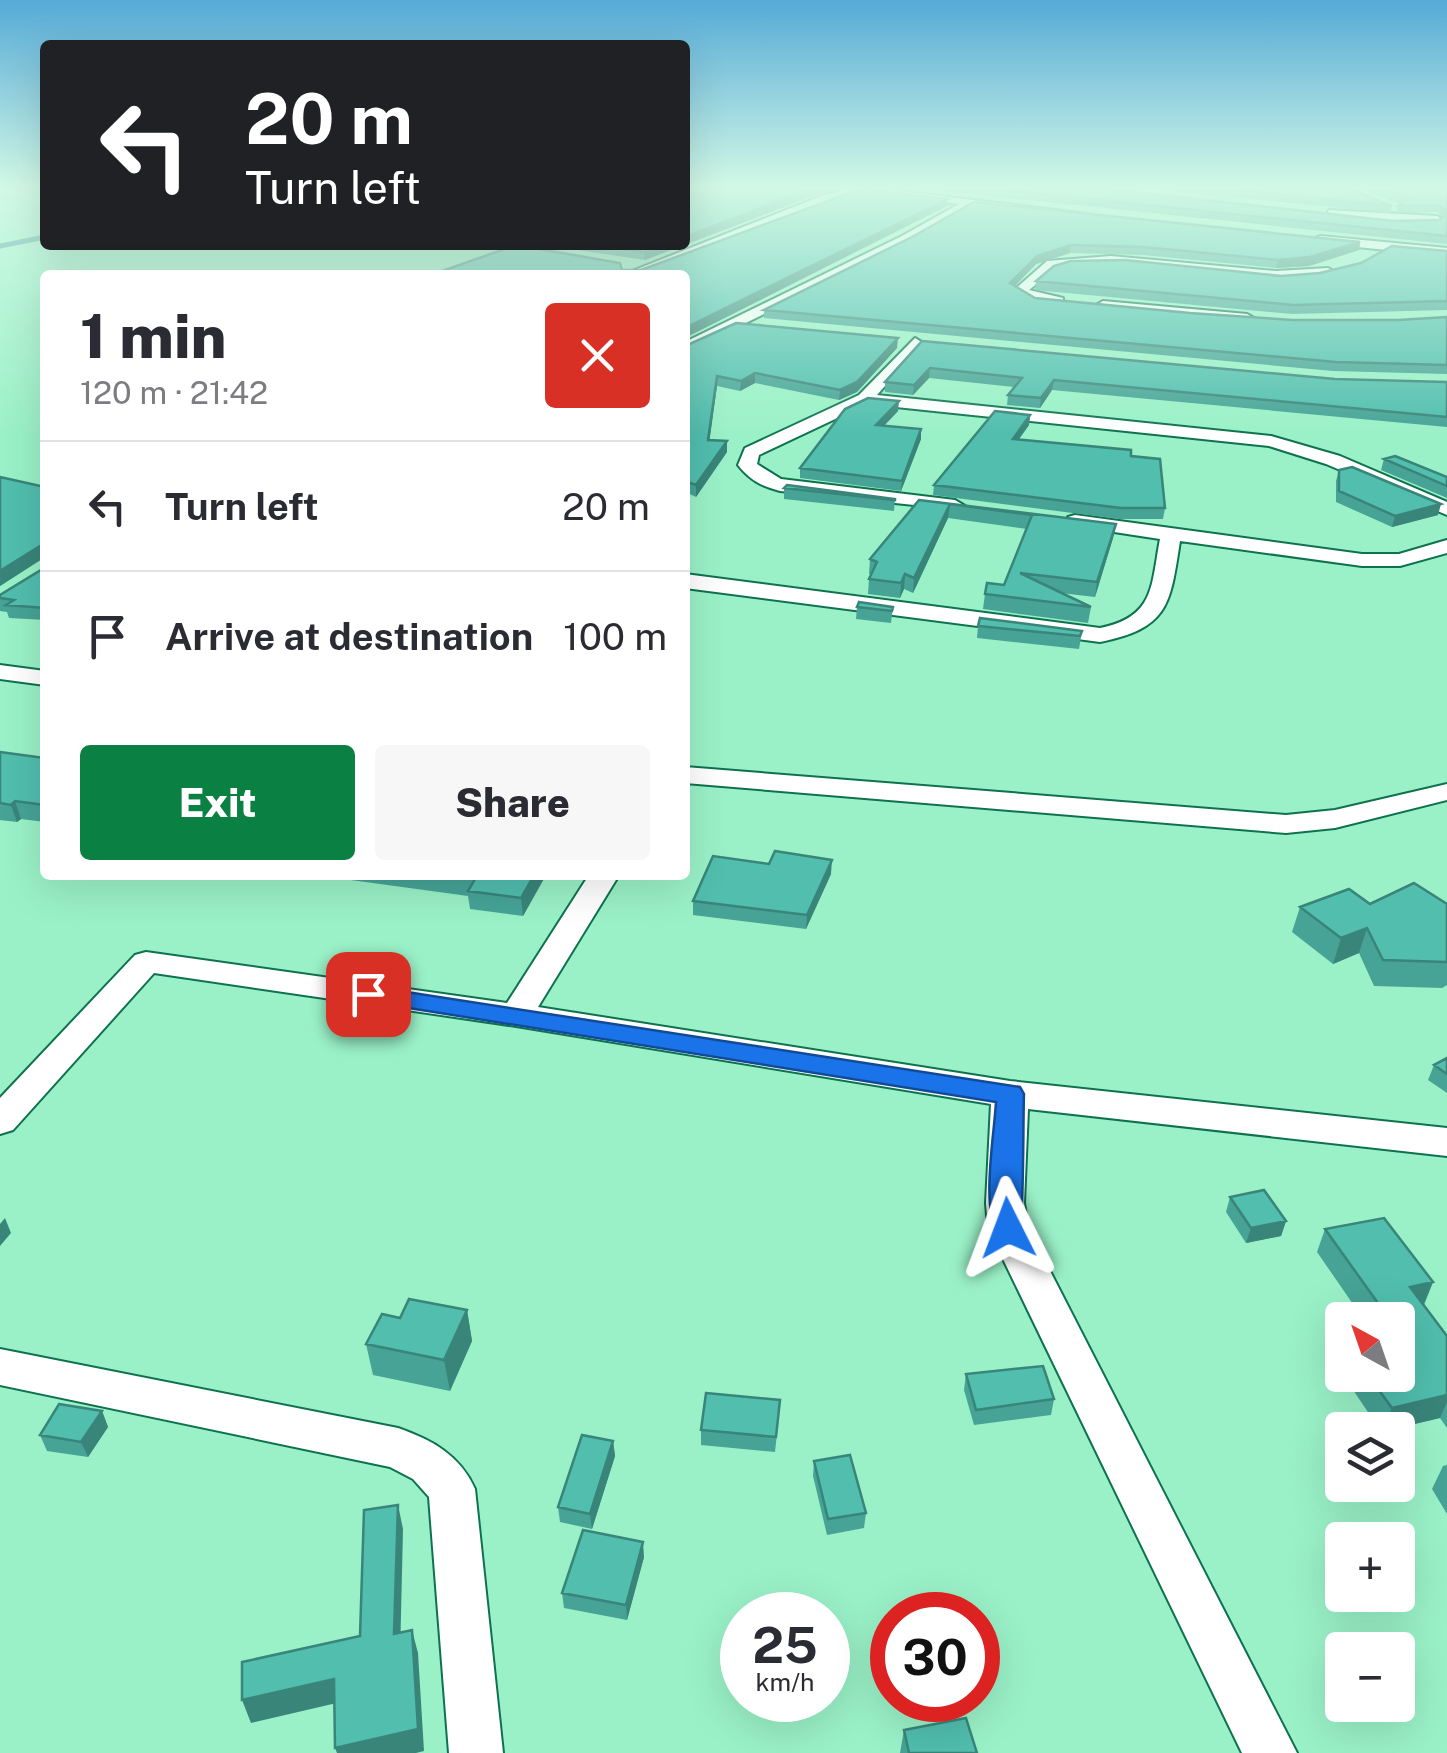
<!DOCTYPE html>
<meta charset="utf-8">
<style>
:root{--surface:#fff;--page:#f7f7f7;--text:#2b2b33;--muted:#7c7c81;--line:#e1e1e2;--accent:#0b8043}
body{margin:0;font-family:"Public Sans",sans-serif;background:var(--page);color:var(--text);height:100vh;display:flex;flex-direction:column;font-size:38px;white-space:nowrap}
*{box-sizing:border-box;margin:0}
p{font-size:32px;color:var(--muted)}
.icon{flex:none;width:55px;height:55px;fill:none;stroke:currentColor;stroke-width:2;stroke-linecap:round;stroke-linejoin:round}
.map{position:relative;flex:1;overflow:hidden}
.details{position:absolute;left:40px;top:270px;width:650px;height:610px;display:flex;flex-direction:column;background:var(--surface);border-radius:10px;box-shadow:0 10px 40px #0002}
.details>*{flex:none}
.banner{position:absolute;left:40px;top:40px;width:650px;height:210px;border-radius:10px;box-shadow:0 10px 40px #0002;background:#202124;color:#fff;overflow:hidden}
.needle{width:65px;rotate:320deg}
.controls{position:absolute;left:1325px;top:1302px;display:grid;gap:20px}
.controls a{display:grid;place-items:center;width:90px;height:90px;border-radius:10px;background:var(--surface);box-shadow:0 10px 40px #0002;font-size:50px}
.speed{position:absolute;left:720px;top:1592px;display:flex;gap:20px;font-size:50px;font-weight:700;text-align:center}
.speed>*{display:grid;place-content:center;width:130px;height:130px;border-radius:50%;background:var(--surface);box-shadow:0 10px 40px #0002;line-height:1}
.speed small{font-size:25px;font-weight:400}
.speed .limit{border:15px solid #d22;background:#fff;color:#111}
.pin{position:absolute;display:grid;place-items:center;width:85px;height:85px;color:#fff;margin:-42px;border-radius:20px;box-shadow:0 5px 15px #0006}
.me{position:absolute;width:110px;margin:-55px;rotate:357deg;stroke-linejoin:round;filter:drop-shadow(0 0 8px #0008)}
.turn{display:flex;align-items:center;gap:35px;height:210px;padding:0 40px;font-size:45px}
.turn .icon{width:130px;height:130px;stroke-width:2.5}
.turn b{display:block;font-size:70px;line-height:85px}
.round{display:grid;place-items:center;flex:none;width:105px;height:105px;border-radius:10px;background:var(--page)}
.headline{display:flex;align-items:center;justify-content:space-between;height:170px;padding:0 40px}
h1{font-size:60px;font-weight:800;line-height:75px}
.cta{display:flex;gap:20px;margin-top:auto;padding:20px 40px}
.cta a{flex:1;height:115px;border-radius:10px;background:var(--accent);color:#fff;font-size:40px;font-weight:800;line-height:115px;text-align:center}
.cta a+a{background:var(--page);color:var(--text)}
ul{padding:0;list-style:none}
li{display:flex;align-items:center;gap:30px;height:130px;padding:0 40px;border-top:2px solid var(--line)}
li div{flex:1}
li b{display:block;font-size:38px}
li em{font-style:normal}
.map>svg:first-child{display:block}
.lines{fill:none;stroke-linecap:round;stroke-linejoin:round}
.stream{stroke:#12788c;stroke-width:5}
.minor-casing{stroke:#0e724f;stroke-width:4}
.minor{fill:#fff;fill-rule:evenodd}
.wall{fill:#46a396}
.shaded-wall{fill:#39857a}
.building{fill:#51beae;stroke:#39857a;stroke-width:2.5}
.route{fill:#1a73e8;stroke:#114b97;stroke-width:2.5}
</style>
<div class="map">
<svg width="1447" height="1753" viewBox="0 0 1447 1753">
<rect width="100%" height="100%" fill="#9af1c7"/>
<g class="lines">
<path class="stream" d="M 0,246 L 45,237"/>
<g class="minor-casing">
<path id="minor" d="M 847,189 L 884,189 L 1087,214 L 1081,218 L 973,206 L 910,242 L 685,353 L 685,342 L 902,236 L 959,204 L 859,193 L 832,200 L 641,275 L 622,275 L 824,195 Z
M 1329,210 L 1437,216 L 1443,220 L 1437,224 L 1325,217 Z
M 1321,236 L 1447,248 L 1447,256 L 1317,243 L 1317,237 Z
M 488,245 L 517,245 L 555,254 L 549,258 Z
M 1111,256 L 1276,271 L 1328,268 L 1335,272 L 1328,276 L 1276,279 L 1111,264 L 1056,268 L 1029,290 L 1063,298 L 1063,304 L 1029,302 L 1013,291 L 1047,261 Z
M 1103,301 L 1247,314 L 1254,318 L 1247,322 L 1098,308 L 1096,305 Z
M 915,338 L 923,343 L 877,395 L 1271,436 L 1340,456 L 1447,502 L 1447,515 L 1326,464 L 1269,446 L 867,404 L 759,455 L 757,464 L 781,479 L 955,500 L 965,506 L 962,510 L 780,491 C 761,486 750,480 738,465 L 745,448 L 859,395 Z
M 1075,515 L 1362,554 L 1399,554 L 1447,540 L 1447,553 L 1400,566 L 1362,566 L 1180,541 C 1170,605 1169,628 1100,642 L 685,588 L 685,574 L 1100,628 C 1155,617 1151,586 1160,539 L 1068,525 L 1068,517 Z
M 0,665 L 45,671 L 45,685 L 0,679 Z
M 685,767 L 1286,815 L 1335,810 L 1447,784 L 1447,800 L 1335,828 L 1286,833 L 685,783 Z
M 589,875 L 619,875 L 538,1007 L 1010,1081 L 1447,1128 L 1447,1156 L 1028,1109 L 1024,1203 L 1028,1228 L 1297,1753 L 1242,1753 L 988,1228 L 986,1203 L 991,1104 L 516,1026 L 154,973 L 13,1130 L 0,1134 L 0,1098 L 135,955 L 146,952 L 507,1003 Z
M 0,1349 L 398,1428 C 432,1440 460,1455 475,1489 L 503,1753 L 449,1753 L 429,1497 L 413,1479 L 390,1467 L 0,1385 Z"/>
</g>
<use href="#minor" class="minor"/>
</g>
<path class="wall" d="M 924,189 L 1106,189 L 1393,221 L 1439,220 L 1443,218 L 1437,212 L 1396,213 L 1398,206 L 1400,204 L 1360,189 L 1447,189 L 1447,244 Z
M 1154,189 L 1350,189 L 1392,206 L 1390,213 Z
M 912,237 L 1360,242 L 1359,250 L 1309,266 L 1276,268 L 1143,255 L 1070,253 L 1036,264 L 1015,286 L 1035,298 L 1190,313 L 1293,320 L 1398,320 L 1447,317 L 1447,374 L 1333,371 L 764,318 L 764,310 Z
M 544,245 L 684,245 L 645,260 Z
M 1447,251 L 1447,310 L 1292,314 L 1035,290 L 1036,281 L 1281,276 L 1320,273 Z
M 922,341 L 1335,379 L 1447,382 L 1447,427 L 1052,390 L 1040,408 L 1007,405 L 1008,395 L 1014,387 L 929,378 L 913,395 L 885,392 L 885,382 Z
M 685,346 L 897,348 L 857,392 L 839,400 L 755,383 L 740,391 L 717,386 L 709,440 L 727,441 L 727,452 L 696,497 L 685,492 Z
M 898,411 L 884,426 L 921,429 L 921,439 L 901,491 L 800,478 L 800,468 Z
M 1030,415 L 1029,425 L 1018,440 L 1131,456 L 1165,508 L 1163,519 L 1119,519 L 933,495 L 934,485 Z
M 1384,459 L 1447,477 L 1447,498 L 1381,470 Z
M 1339,470 L 1438,515 L 1392,527 L 1336,502 L 1336,481 Z
M 0,477 L 45,487 L 45,620 L 9,618 L 7,612 L 0,611 L 0,595 L 44,568 L 44,558 L 0,586 Z
M 784,488 L 895,499 L 894,511 L 784,499 Z
M 919,500 L 1116,524 L 1113,538 L 1095,597 L 1061,593 L 1091,607 L 1088,623 L 983,609 L 985,594 L 1004,585 L 1027,529 L 948,518 L 913,593 L 904,589 L 900,598 L 868,594 L 869,579 L 871,574 L 869,574 L 870,559 Z
M 857,607 L 893,607 L 891,623 L 856,619 Z
M 978,626 L 1082,631 L 1079,649 L 977,638 Z
M 0,752 L 45,758 L 45,822 L 21,819 L 17,822 L 0,820 Z
M 831,874 L 806,929 L 693,915 L 693,901 Z
M 314,875 L 546,875 L 523,916 L 470,909 L 468,896 Z
M 1370,904 L 1447,904 L 1447,985 L 1442,988 L 1374,986 L 1359,953 L 1333,964 L 1292,932 L 1300,907 Z
M 1447,1058 L 1447,1093 L 1428,1080 L 1434,1065 Z
M 1230,1197 L 1286,1221 L 1281,1236 L 1246,1243 L 1226,1212 Z
M 1325,1229 L 1433,1282 L 1424,1305 L 1447,1335 L 1447,1428 L 1440,1418 L 1389,1430 L 1380,1430 L 1343,1375 L 1398,1375 L 1398,1320 L 1364,1320 L 1317,1252 Z
M 467,1310 L 472,1341 L 450,1391 L 373,1375 L 366,1344 L 400,1318 Z
M 1342,1337 L 1342,1375 L 1333,1361 Z
M 966,1374 L 1054,1399 L 1051,1415 L 974,1425 L 964,1390 Z
M 102,1411 L 108,1427 L 88,1457 L 47,1451 L 40,1435 Z
M 779,1415 L 775,1452 L 701,1445 L 701,1430 Z
M 613,1441 L 615,1456 L 592,1529 L 560,1522 L 558,1507 Z
M 814,1461 L 866,1513 L 864,1528 L 827,1535 L 813,1476 Z
M 1447,1465 L 1447,1514 L 1432,1489 L 1443,1466 Z
M 644,1557 L 627,1620 L 564,1608 L 562,1593 Z
M 904,1730 L 977,1753 L 900,1753 Z"/>
<path class="shaded-wall" d="M 810,189 L 831,189 L 685,245 L 685,237 Z
M 948,199 L 947,206 L 685,338 L 685,328 Z
M 1360,242 L 1359,250 L 1309,266 L 1276,268 L 1278,260 Z
M 663,245 L 684,245 L 645,260 L 644,252 Z
M 1071,245 L 1070,253 L 1036,264 L 1009,292 L 1010,283 L 1037,256 Z
M 898,338 L 897,348 L 857,392 L 839,400 L 840,390 Z
M 930,368 L 929,378 L 913,395 L 914,385 Z
M 755,373 L 755,383 L 740,391 L 741,381 Z
M 717,376 L 717,386 L 708,451 L 708,440 Z
M 1054,380 L 1052,390 L 1040,408 L 1041,398 Z
M 899,401 L 898,411 L 875,435 L 876,425 Z
M 1030,415 L 1029,425 L 1012,449 L 1013,439 Z
M 921,429 L 921,439 L 901,491 L 902,481 Z
M 727,441 L 727,452 L 696,497 L 696,485 Z
M 950,504 L 948,518 L 913,593 L 914,578 Z
M 1441,504 L 1438,515 L 1392,527 L 1395,516 Z
M 1116,524 L 1113,538 L 1095,597 L 1097,582 Z
M 40,546 L 43,558 L 0,586 L 0,571 Z
M 905,574 L 904,589 L 900,598 L 901,583 Z
M 15,801 L 21,819 L 17,822 L 11,805 Z
M 832,860 L 831,874 L 806,929 L 807,915 Z
M 534,875 L 546,875 L 523,916 L 521,898 Z
M 1367,928 L 1359,953 L 1333,964 L 1341,938 Z
M 5,1218 L 11,1233 L 0,1246 L 0,1224 Z
M 1286,1221 L 1281,1236 L 1246,1243 L 1251,1228 Z
M 1433,1282 L 1423,1306 L 1410,1287 Z
M 467,1310 L 472,1341 L 450,1391 L 444,1360 Z
M 1447,1395 L 1447,1402 L 1440,1418 L 1389,1430 L 1382,1430 L 1392,1408 Z
M 102,1411 L 108,1427 L 88,1457 L 81,1442 Z
M 613,1441 L 615,1456 L 592,1529 L 590,1514 Z
M 398,1505 L 403,1529 L 400,1657 L 394,1634 Z
M 643,1542 L 644,1557 L 627,1620 L 626,1605 Z
M 412,1630 L 418,1653 L 424,1751 L 416,1753 L 337,1753 L 335,1748 Z
M 334,1679 L 341,1702 L 251,1723 L 242,1700 Z"/>
<path class="building" d="M 685,189 L 810,189 L 685,237 Z
M 860,189 L 948,199 L 685,328 L 685,275 L 431,275 L 516,245 L 620,263 L 622,270 L 641,270 Z
M 993,189 L 1106,189 L 1393,221 L 1439,220 L 1447,215 L 1447,236 Z
M 1227,189 L 1350,189 L 1392,206 Z
M 1381,189 L 1447,189 L 1447,212 L 1439,205 L 1398,206 L 1408,199 Z
M 974,202 L 1360,242 L 1310,257 L 1278,260 L 1144,247 L 1071,245 L 1037,256 L 1010,283 L 1035,298 L 1190,313 L 1293,320 L 1398,320 L 1447,317 L 1447,365 L 1336,362 L 764,310 L 912,237 Z
M 597,245 L 663,245 L 644,252 Z
M 1392,246 L 1447,251 L 1447,301 L 1294,305 L 1036,281 L 1054,266 L 1071,261 L 1125,260 L 1281,276 L 1320,273 L 1361,263 Z
M 736,323 L 898,338 L 857,382 L 840,390 L 755,373 L 741,381 L 717,376 L 708,440 L 727,441 L 696,485 L 685,481 L 685,346 Z
M 922,341 L 1335,379 L 1447,382 L 1447,417 L 1054,380 L 1041,398 L 1008,395 L 1022,378 L 930,368 L 914,385 L 885,382 Z
M 868,398 L 899,401 L 876,425 L 921,429 L 902,481 L 800,468 L 845,409 Z
M 995,411 L 1030,415 L 1013,439 L 1131,450 L 1131,456 L 1160,459 L 1165,508 L 1121,508 L 934,485 Z
M 1395,456 L 1447,477 L 1447,486 L 1384,459 Z
M 1352,467 L 1441,504 L 1395,516 L 1339,491 L 1339,470 Z
M 0,477 L 45,487 L 45,608 L 6,605 L 14,600 L 0,598 L 0,595 L 44,568 L 44,546 L 40,546 L 0,571 Z
M 787,485 L 895,499 L 895,500 L 784,488 Z
M 919,500 L 1116,524 L 1097,582 L 1020,573 L 1091,607 L 985,594 L 987,583 L 1004,585 L 1032,515 L 950,504 L 914,578 L 905,574 L 901,583 L 869,579 L 877,562 L 870,559 Z
M 859,602 L 893,607 L 892,611 L 857,607 Z
M 980,618 L 1082,631 L 1080,636 L 978,626 Z
M 0,752 L 45,758 L 45,805 L 15,801 L 11,805 L 0,803 Z
M 775,851 L 832,860 L 807,915 L 693,901 L 713,856 L 769,864 Z
M 446,875 L 534,875 L 521,898 L 468,891 L 475,879 Z
M 1414,883 L 1447,904 L 1447,962 L 1383,960 L 1367,928 L 1341,938 L 1300,907 L 1349,889 L 1370,904 Z
M 1447,1058 L 1447,1074 L 1434,1065 Z
M 1264,1190 L 1286,1221 L 1251,1228 L 1230,1197 Z
M 1384,1218 L 1433,1282 L 1410,1287 L 1447,1336 L 1447,1395 L 1392,1408 L 1368,1375 L 1398,1375 L 1398,1320 L 1390,1320 L 1325,1229 Z
M 409,1299 L 467,1310 L 444,1360 L 366,1344 L 382,1314 L 400,1318 Z
M 1043,1366 L 1054,1399 L 976,1410 L 966,1374 Z
M 706,1393 L 780,1400 L 776,1437 L 701,1430 Z
M 59,1404 L 102,1411 L 81,1442 L 40,1435 Z
M 582,1435 L 613,1441 L 590,1514 L 558,1507 Z
M 850,1455 L 866,1513 L 828,1519 L 814,1461 Z
M 398,1505 L 394,1634 L 412,1630 L 418,1729 L 335,1748 L 334,1679 L 242,1700 L 242,1662 L 360,1636 L 364,1510 Z
M 583,1530 L 643,1542 L 626,1605 L 562,1593 Z
M 966,1718 L 977,1753 L 909,1753 L 904,1730 Z"/>
<linearGradient id="sky" x2="0" y2="1"><stop stop-color="#55aad7"/><stop offset="0.43" stop-color="#d2f9e6"/><stop offset="1" stop-color="#d2f9e6" stop-opacity="0"/></linearGradient>
<rect width="1447" height="435" fill="url(#sky)"/>
<path class="route" d="M 368,986 L 1020,1087 L 1024,1094 C 1023,1115 1024,1228 1019,1237 L 1008,1240 L 998,1237 C 981,1205 994,1138 996,1102 L 359,1000 L 355,994 L 359,988 Z"/>
</svg>
<div class="controls">
<a><svg class="needle" viewBox="-14 -14 28 28"><path d="M0-13l5 13h-10z" fill="#e53935"/><path d="M0 13l5-13h-10z" fill="#7c7c81"/></svg></a>
<a><svg class="icon" aria-label="layers" viewBox="0 0 24 24"><path d="M12 4l9 5-9 5-9-5zM3 14l9 5 9-5"/></svg></a>
<a>+</a>
<a>−</a>
</div>
<div class="speed"><div>25<small>km/h</small></div><div class="limit">30</div></div>
<div class="pin" style="left:368px;top:994px;background:#d93025"><svg class="icon" aria-label="arrive" viewBox="0 0 24 24"><path d="M6 21V4h12l-3 4 3 4H6"/></svg></div>
<svg class="me" style="left:1008px;top:1228px" viewBox="-20 -20 40 40"><path d="M0-17L14 15 0 8-14 15z" fill="#1a73e8" stroke="#fff" stroke-width="4"/></svg>
<div class="banner">
<div class="turn"><svg class="icon" aria-label="left" viewBox="0 0 24 24"><path d="M17 20v-9H6M10 6l-5 5 5 5"/></svg><div><b>20 m</b>Turn left</div></div>
</div>
<section class="details">
<div class="headline"><div><h1>1 min</h1><p>120 m · 21:42</p></div><a class="round" style="background:#d93025;color:#fff"><svg class="icon" aria-label="close" viewBox="0 0 24 24"><path d="M6 6l12 12M18 6L6 18"/></svg></a></div>
<ul>
<li><svg class="icon" aria-label="left" viewBox="0 0 24 24"><path d="M17 20v-9H6M10 6l-5 5 5 5"/></svg><div><b>Turn left</b></div><em>20 m</em></li>
<li><svg class="icon" aria-label="arrive" viewBox="0 0 24 24"><path d="M6 21V4h12l-3 4 3 4H6"/></svg><div><b>Arrive at destination</b></div><em>100 m</em></li>
</ul>
<div class="cta"><a>Exit</a><a>Share</a></div>
</section>
</div>
